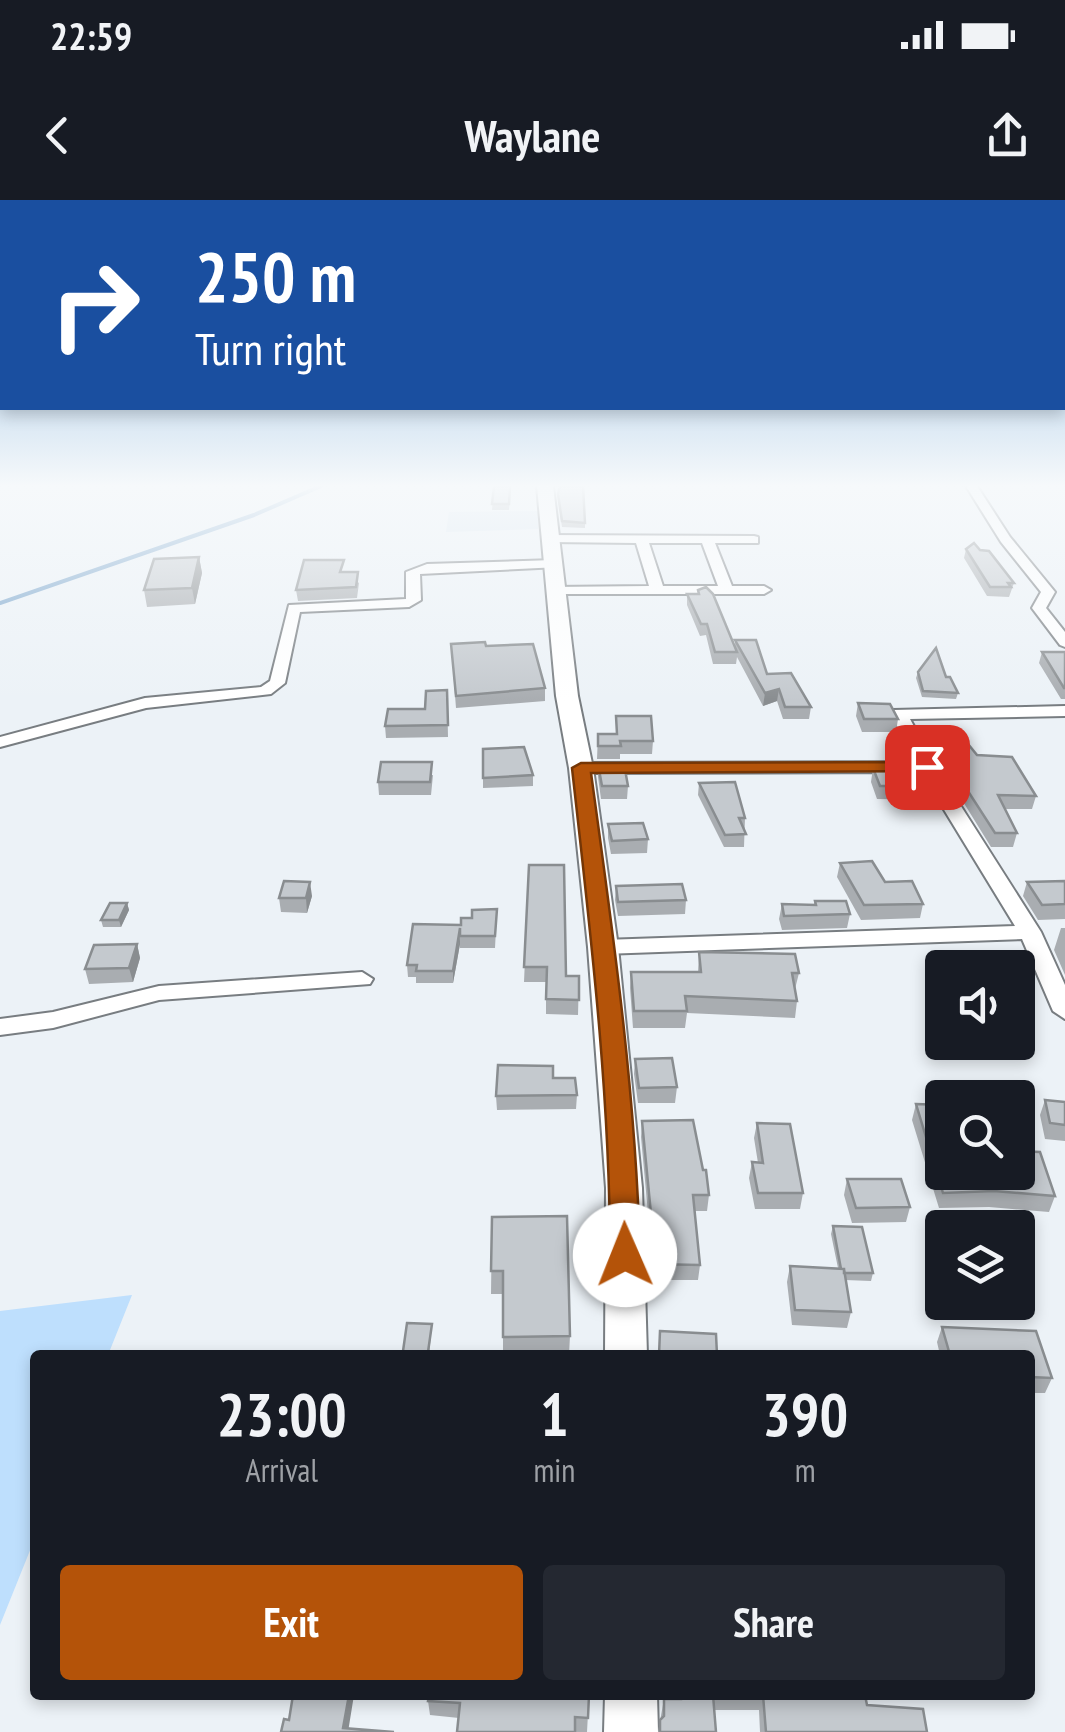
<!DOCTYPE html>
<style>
:root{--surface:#171b24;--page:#242831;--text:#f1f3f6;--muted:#9ea1a6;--accent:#b45309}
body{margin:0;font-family:"PT Sans Narrow",sans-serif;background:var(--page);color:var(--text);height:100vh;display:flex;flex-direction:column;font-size:38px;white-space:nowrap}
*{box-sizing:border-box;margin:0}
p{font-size:32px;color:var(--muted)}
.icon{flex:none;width:55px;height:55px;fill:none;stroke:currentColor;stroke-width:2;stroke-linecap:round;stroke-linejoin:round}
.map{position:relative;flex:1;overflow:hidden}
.panel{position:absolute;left:30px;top:1150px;width:1005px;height:350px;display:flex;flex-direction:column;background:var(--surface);border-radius:10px;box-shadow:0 5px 15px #0003}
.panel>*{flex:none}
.top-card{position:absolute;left:0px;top:0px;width:1065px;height:210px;box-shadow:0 5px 15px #0003;background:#1a4fa0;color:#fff;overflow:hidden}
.fabs{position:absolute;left:925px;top:750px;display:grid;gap:20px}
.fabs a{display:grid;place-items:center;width:110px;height:110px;border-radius:10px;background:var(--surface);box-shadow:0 5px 15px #0003;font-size:50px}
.pin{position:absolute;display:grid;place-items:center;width:85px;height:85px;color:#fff;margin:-42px;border-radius:20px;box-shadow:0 5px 15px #0006}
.me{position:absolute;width:110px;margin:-55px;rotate:359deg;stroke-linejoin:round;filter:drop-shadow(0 0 8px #0008)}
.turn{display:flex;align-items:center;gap:35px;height:210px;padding:0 30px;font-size:45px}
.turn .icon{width:130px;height:130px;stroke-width:2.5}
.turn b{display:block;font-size:70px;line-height:85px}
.eta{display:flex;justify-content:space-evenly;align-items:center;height:170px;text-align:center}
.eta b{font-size:60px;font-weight:800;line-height:70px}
.primary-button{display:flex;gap:20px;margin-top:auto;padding:20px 30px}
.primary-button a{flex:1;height:115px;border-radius:10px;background:var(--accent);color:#fff;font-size:40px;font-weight:800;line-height:115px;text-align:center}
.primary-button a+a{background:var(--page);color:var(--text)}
.status{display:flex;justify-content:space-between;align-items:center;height:70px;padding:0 50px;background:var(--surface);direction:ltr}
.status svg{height:28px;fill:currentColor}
header{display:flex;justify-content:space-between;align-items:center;height:130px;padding:0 30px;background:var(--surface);font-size:45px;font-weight:800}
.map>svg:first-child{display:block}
.built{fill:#dae6f0}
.green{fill:#bedffd}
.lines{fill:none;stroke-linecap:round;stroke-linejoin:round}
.stream{stroke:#79a4cb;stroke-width:4}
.minor-casing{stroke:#787d81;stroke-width:4}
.secondary-casing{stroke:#787d81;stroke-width:4}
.minor{fill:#fff;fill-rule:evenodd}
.secondary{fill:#fff;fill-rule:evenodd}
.wall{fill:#a9adb1}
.shaded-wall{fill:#898d90}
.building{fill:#c4c9ce;stroke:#898d90;stroke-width:2.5}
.route{fill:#b45309;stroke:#753606;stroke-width:2.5}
</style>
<div class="status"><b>22:59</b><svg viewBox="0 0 49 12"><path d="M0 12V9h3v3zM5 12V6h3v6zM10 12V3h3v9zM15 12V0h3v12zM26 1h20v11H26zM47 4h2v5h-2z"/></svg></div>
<header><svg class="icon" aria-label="back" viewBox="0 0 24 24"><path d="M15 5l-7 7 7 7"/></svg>Waylane<svg class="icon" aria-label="share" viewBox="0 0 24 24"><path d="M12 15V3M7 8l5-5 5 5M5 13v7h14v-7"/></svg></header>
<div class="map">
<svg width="1065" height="1532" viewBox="0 0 1065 1532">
<rect width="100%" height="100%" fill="#ecf2f7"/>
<path class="built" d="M 538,311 L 538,329 L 446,332 L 449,312 Z"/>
<path class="green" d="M 132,1095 L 108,1155 L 35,1155 L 35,1338 L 0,1425 L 0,1111 Z"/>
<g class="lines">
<path class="stream" d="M 0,403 L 254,315 L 321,286"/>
<g class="minor-casing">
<path id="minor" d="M 966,286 L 977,286 L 1010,337 L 1055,392 L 1046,408 L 1065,432 L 1065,447 L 1060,445 L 1032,408 L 1041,392 L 1001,342 Z
M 545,335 L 754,336 L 758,337 L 758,343 L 715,343 L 732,386 L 764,386 L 771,390 L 764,394 L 556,394 L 549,390 L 551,387 L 649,386 L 636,343 L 549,342 L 545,341 ZM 649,343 L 702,343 L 718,386 L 663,386 Z
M 554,360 L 559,361 L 559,367 L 420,374 L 421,400 L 409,407 L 300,412 L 285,483 L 271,494 L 146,508 L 0,547 L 0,537 L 145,498 L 261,487 L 270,481 L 289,405 L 406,399 L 406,372 L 427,364 Z
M 1065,506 L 1065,516 L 910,519 L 936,567 L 1041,732 L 1065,785 L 1065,819 L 1053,811 L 1022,739 L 603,754 L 592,747 L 603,740 L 1015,726 L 921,572 L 581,573 L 572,568 L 581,563 L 915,562 L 891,514 L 893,510 Z
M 362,772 L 373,779 L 370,784 L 159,800 L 53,828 L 0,835 L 0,819 L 53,812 L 159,786 Z"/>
</g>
<g class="secondary-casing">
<path id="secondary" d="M 537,286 L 553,286 L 578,496 L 593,568 L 618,747 L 642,988 L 647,1155 L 605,1155 L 606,988 L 588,747 L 569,568 L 556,496 Z
M 605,1495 L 657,1495 L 658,1532 L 604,1532 Z"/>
</g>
<use href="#minor" class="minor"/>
<use href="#secondary" class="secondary"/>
</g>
<path class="wall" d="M 494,286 L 511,286 L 509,310 L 492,310 Z
M 558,300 L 585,323 L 585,328 L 562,327 Z
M 966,349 L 1014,383 L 1009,397 L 987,396 L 964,358 Z
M 199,357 L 202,373 L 195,404 L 147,407 L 144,390 Z
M 345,371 L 345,372 L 359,383 L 357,398 L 298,401 L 296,390 Z
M 698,390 L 735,446 L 735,440 L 767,474 L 811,507 L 809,519 L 783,519 L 777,501 L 763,506 L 737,457 L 736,464 L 713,464 L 706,435 L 700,436 L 687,405 L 687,394 L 698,394 Z
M 451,444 L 486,446 L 545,488 L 545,501 L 456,508 Z
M 1042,452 L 1065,452 L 1065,499 L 1061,499 L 1039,463 Z
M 918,472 L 946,477 L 958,493 L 956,499 L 922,497 L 916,478 Z
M 447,490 L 448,537 L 386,538 L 385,526 L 425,509 Z
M 858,503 L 898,519 L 896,532 L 862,532 L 856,516 Z
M 616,516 L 653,541 L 652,554 L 620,554 L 620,559 L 597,559 L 598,534 L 616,534 Z
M 935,540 L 977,555 L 1036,596 L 1032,609 L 1004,609 L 1017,633 L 1013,647 L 991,647 L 933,553 Z
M 598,564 L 628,586 L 627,599 L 601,599 L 598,577 Z
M 873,568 L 936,586 L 933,600 L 877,599 L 871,582 Z
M 433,575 L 431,595 L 379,595 L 378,582 Z
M 533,575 L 533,586 L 483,588 L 483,578 Z
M 699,583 L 745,618 L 744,647 L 724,647 L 698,595 Z
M 608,624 L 648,639 L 647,653 L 611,654 L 608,638 Z
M 840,663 L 885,682 L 923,704 L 920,718 L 861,720 L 837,677 Z
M 529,665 L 566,776 L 579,776 L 578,815 L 546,814 L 546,782 L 524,782 Z
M 1065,681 L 1065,719 L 1038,720 L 1023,696 L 1027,682 Z
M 616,686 L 686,700 L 685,714 L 618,716 L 615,700 Z
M 312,696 L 307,713 L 281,712 L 279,698 Z
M 815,701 L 850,714 L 847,728 L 782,730 L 779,719 L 782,704 L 814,705 Z
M 127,703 L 129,710 L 121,727 L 103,727 L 101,720 Z
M 497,709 L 495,748 L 460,748 L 460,744 L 453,783 L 416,783 L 416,777 L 408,777 L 407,765 L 461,725 L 472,718 Z
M 1061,728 L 1065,728 L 1065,775 L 1054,750 Z
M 137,744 L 140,758 L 133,782 L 89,784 L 85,769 Z
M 699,752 L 799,773 L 795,789 L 797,801 L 795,818 L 687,813 L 685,828 L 633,828 L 630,788 L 631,772 L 698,772 Z
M 635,859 L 677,887 L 675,903 L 638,903 L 634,874 Z
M 553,878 L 577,895 L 576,909 L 497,910 L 496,896 Z
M 1045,900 L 1065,902 L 1065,941 L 1045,939 L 1040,915 Z
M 916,904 L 942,972 L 1055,996 L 1049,1012 L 989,1007 L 939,1008 L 912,920 Z
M 642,921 L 703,970 L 709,995 L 707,1011 L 694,1011 L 700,1065 L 698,1080 L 648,1080 L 647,1039 L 649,1024 L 641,937 Z
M 757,923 L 803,993 L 800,1009 L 755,1009 L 749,978 L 752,962 L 758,963 L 754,938 Z
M 847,979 L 910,1007 L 906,1022 L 852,1023 L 844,995 Z
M 492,1017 L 570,1136 L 569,1155 L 503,1155 L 503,1094 L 491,1094 Z
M 833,1026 L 873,1073 L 871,1081 L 845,1080 L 851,1112 L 847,1128 L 792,1125 L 787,1082 L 790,1066 L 838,1068 L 831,1034 Z
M 931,1031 L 942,1031 L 942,1081 L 936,1080 L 927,1047 Z
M 432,1124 L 429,1155 L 404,1155 L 403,1151 Z
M 942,1127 L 1036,1131 L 1052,1178 L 1045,1193 L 1030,1193 L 1030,1155 L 940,1155 L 937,1142 Z
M 589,1495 L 587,1532 L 457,1532 L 459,1518 L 430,1515 L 428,1501 Z
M 677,1495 L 865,1495 L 867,1505 L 927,1532 L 760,1532 L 759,1510 L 714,1510 L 716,1532 L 658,1532 L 664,1499 L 678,1499 Z"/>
<path class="shaded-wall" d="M 199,357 L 202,373 L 195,404 L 192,388 Z
M 779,489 L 777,501 L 763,506 L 765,493 Z
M 310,682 L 312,696 L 307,713 L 306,698 Z
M 127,703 L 129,710 L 121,727 L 119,720 Z
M 460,736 L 460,744 L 453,783 L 453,771 Z
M 137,744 L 140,758 L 133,782 L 129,768 Z
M 349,1495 L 354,1495 L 348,1532 L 343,1528 Z"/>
<path class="building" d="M 494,286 L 510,286 L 509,304 L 492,304 Z
M 560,286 L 583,286 L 585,323 L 562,321 L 558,294 Z
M 974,343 L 980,350 L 989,351 L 1014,383 L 1008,383 L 1011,387 L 990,387 L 966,349 Z
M 199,357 L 192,388 L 144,390 L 154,359 Z
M 304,360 L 344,360 L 340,372 L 358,372 L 356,387 L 296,390 Z
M 706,387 L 713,394 L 737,452 L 715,452 L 707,424 L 701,424 L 687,394 L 699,394 L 698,390 Z
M 735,440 L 756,440 L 767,474 L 791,473 L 811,507 L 785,507 L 779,489 L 765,493 Z
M 485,442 L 486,446 L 533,444 L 545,488 L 456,496 L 451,444 Z
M 936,448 L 946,477 L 950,477 L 958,493 L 923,491 L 918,472 Z
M 1042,452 L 1065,452 L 1065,488 L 1064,488 Z
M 447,490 L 448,525 L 385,526 L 388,509 L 425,509 L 426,491 Z
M 858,503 L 890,504 L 898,519 L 864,519 Z
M 616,516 L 651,516 L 653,541 L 620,541 L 621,546 L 598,546 L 598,534 L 617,534 Z
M 964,539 L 977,555 L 1012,557 L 1036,596 L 998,595 L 1017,633 L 995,633 L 935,540 Z
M 524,547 L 533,575 L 483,578 L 483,549 Z
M 381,562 L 432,562 L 430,582 L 378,582 Z
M 598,564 L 624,564 L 628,586 L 602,586 Z
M 873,568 L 926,569 L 936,586 L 880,586 Z
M 735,582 L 745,618 L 739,618 L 746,634 L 725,635 L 699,583 Z
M 643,623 L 648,639 L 612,641 L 608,624 Z
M 872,661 L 885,682 L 912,681 L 923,704 L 864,705 L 840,663 Z
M 529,665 L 564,665 L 566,776 L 579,776 L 579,800 L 546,799 L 547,767 L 524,767 Z
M 284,681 L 310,682 L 306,698 L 279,698 Z
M 1065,681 L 1065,704 L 1042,705 L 1027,682 Z
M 682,684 L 686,700 L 618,702 L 616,686 Z
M 815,701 L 846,701 L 850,714 L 784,716 L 782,704 L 816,705 Z
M 110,703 L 127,703 L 119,720 L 101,720 Z
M 497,709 L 495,736 L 460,736 L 460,728 L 453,771 L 416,771 L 417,765 L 407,765 L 413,724 L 461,725 L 461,718 L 472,718 L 472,710 Z
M 137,744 L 129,768 L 85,769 L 94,745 Z
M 699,752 L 795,754 L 799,773 L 792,773 L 797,801 L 685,796 L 687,811 L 634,811 L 631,772 L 701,772 Z
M 672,858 L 677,887 L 639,888 L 635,859 Z
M 498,865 L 553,866 L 553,878 L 575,878 L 577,895 L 496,896 Z
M 1045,900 L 1065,902 L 1065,925 L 1050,923 Z
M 916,904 L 942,905 L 942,972 L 1018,972 L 1018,951 L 1040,952 L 1055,996 L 994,991 L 943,993 Z
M 693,920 L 703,970 L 706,970 L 709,995 L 693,995 L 700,1065 L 650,1064 L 649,1024 L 652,1024 L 642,921 Z
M 757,923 L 790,924 L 803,993 L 758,993 L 752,962 L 763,963 Z
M 847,979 L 901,979 L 910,1007 L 856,1008 Z
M 567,1016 L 570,1136 L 503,1137 L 503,1071 L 491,1071 L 492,1017 Z
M 833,1026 L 862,1027 L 873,1073 L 844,1073 L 844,1069 L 841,1069 Z
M 931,1031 L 942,1031 L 942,1065 L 941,1065 Z
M 790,1066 L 844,1069 L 851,1112 L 795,1110 Z
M 407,1123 L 432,1124 L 428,1152 L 403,1151 Z
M 942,1127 L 1036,1131 L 1052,1178 L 1030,1177 L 1030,1155 L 950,1155 Z
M 660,1131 L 716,1134 L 717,1155 L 659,1155 Z
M 293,1495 L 349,1495 L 343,1528 L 394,1532 L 281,1532 L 284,1519 L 289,1520 Z
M 429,1495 L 589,1495 L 588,1518 L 575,1517 L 575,1532 L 457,1532 L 460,1503 L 428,1501 Z
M 681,1495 L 713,1495 L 716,1532 L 660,1532 L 660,1520 L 664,1516 L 664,1499 L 681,1499 Z
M 763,1495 L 865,1495 L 867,1505 L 923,1509 L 927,1532 L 766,1532 Z"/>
<linearGradient id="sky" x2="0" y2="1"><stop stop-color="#7baedc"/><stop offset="0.57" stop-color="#f6f9fb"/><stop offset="1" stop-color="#f6f9fb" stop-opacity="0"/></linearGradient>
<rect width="1065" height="501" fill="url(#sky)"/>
<path class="route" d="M 927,562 L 936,567 L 933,571 L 591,573 C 613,733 636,894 640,1055 L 635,1063 L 625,1067 L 614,1063 L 610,1055 C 610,892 590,729 572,568 L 581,563 Z"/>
</svg>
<div class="fabs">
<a><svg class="icon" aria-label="sound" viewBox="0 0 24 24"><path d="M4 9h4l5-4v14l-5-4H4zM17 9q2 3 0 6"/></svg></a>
<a><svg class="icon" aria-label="search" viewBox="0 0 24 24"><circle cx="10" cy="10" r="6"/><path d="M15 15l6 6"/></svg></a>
<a><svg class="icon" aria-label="layers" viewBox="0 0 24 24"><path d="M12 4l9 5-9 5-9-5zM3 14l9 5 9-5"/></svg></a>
</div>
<div class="pin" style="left:927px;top:567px;background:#d93025"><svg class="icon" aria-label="arrive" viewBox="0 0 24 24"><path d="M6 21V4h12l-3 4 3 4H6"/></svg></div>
<svg class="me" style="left:625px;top:1055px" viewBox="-20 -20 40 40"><circle r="19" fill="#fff"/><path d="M0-13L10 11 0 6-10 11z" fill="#b45309"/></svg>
<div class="top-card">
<div class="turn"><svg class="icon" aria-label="right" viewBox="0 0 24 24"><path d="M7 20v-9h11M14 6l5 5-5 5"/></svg><div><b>250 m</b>Turn right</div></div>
</div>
<section class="panel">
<div class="eta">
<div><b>23:00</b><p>Arrival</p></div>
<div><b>1</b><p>min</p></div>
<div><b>390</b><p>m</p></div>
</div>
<div class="primary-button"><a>Exit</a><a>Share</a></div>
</section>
</div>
